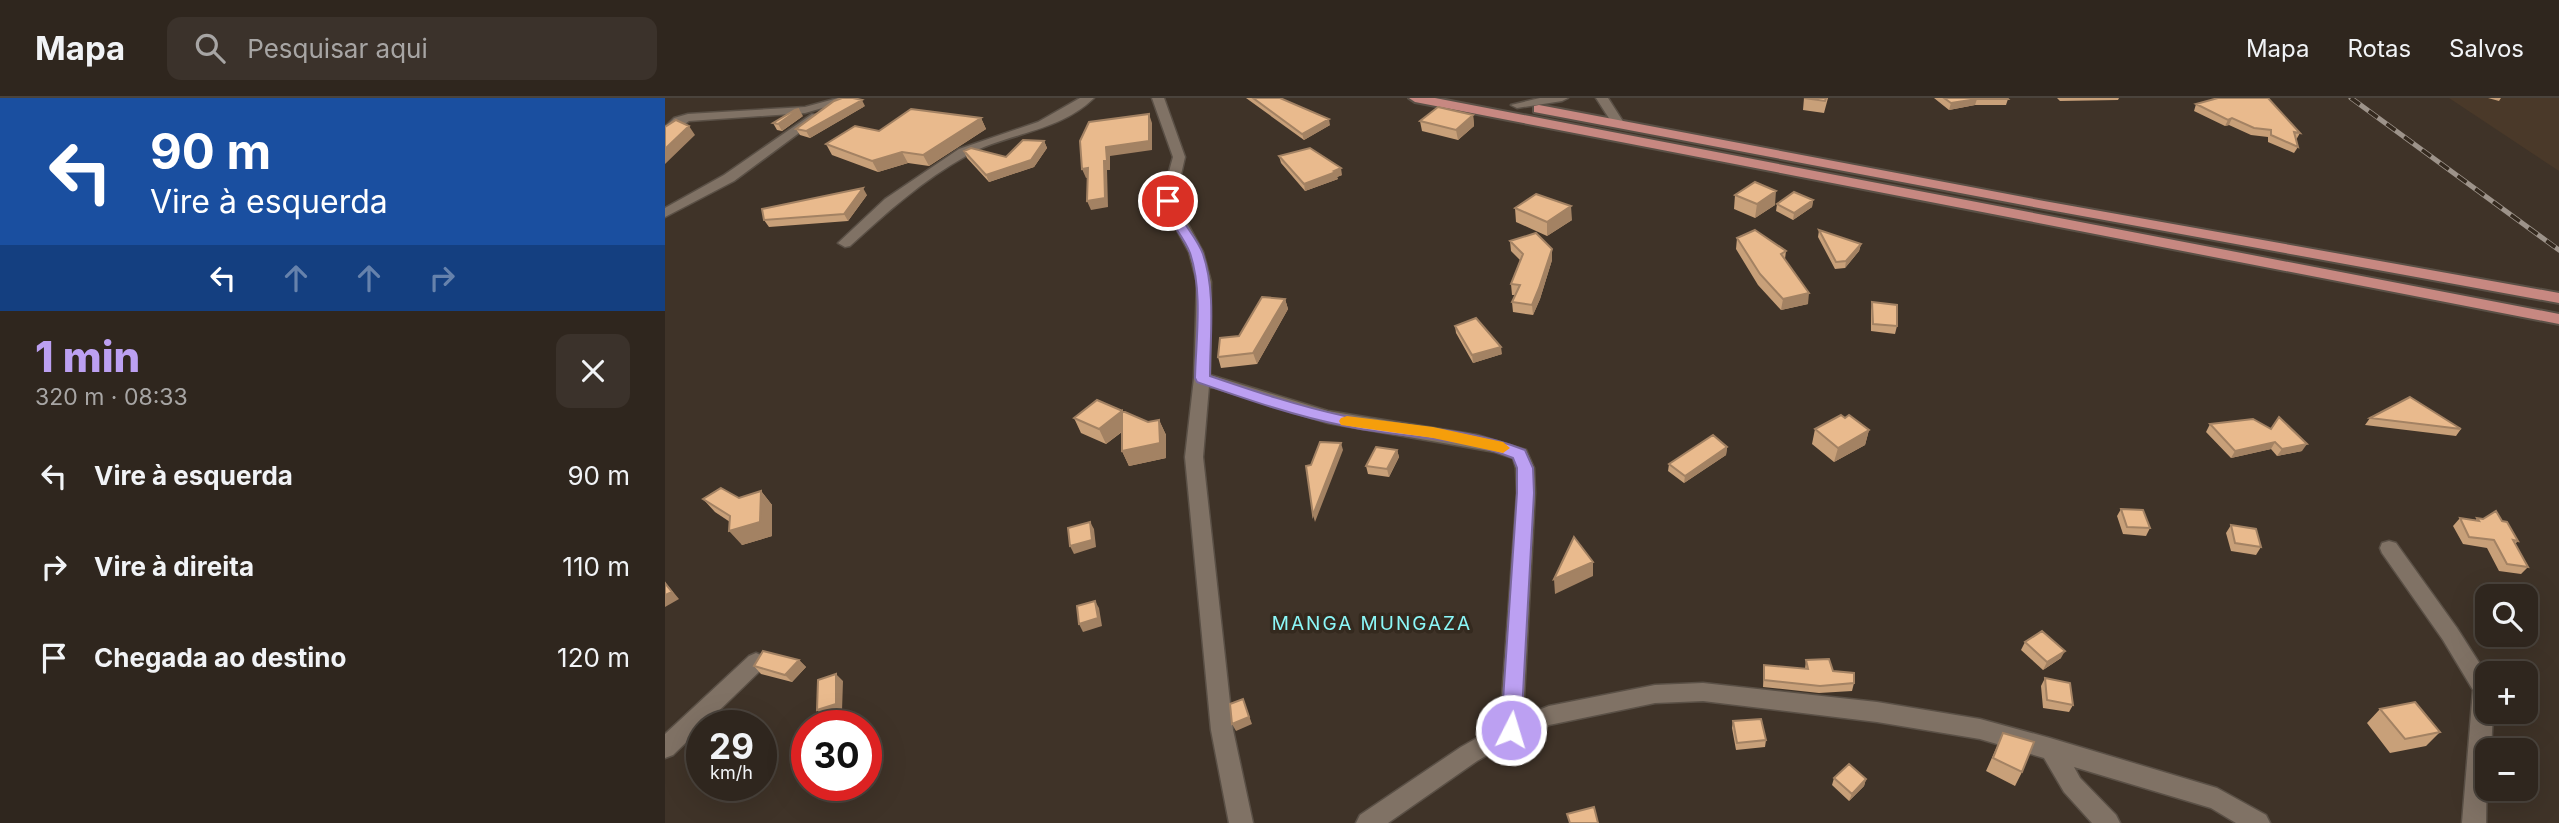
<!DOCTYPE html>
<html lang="pt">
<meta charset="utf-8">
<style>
:root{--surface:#2f261e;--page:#3b322b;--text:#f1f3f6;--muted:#a7a5a4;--line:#4a433c;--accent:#bca0f2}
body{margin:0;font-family:Inter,sans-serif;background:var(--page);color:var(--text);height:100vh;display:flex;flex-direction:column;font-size:26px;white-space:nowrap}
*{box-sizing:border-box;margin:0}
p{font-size:23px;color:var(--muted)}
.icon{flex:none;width:38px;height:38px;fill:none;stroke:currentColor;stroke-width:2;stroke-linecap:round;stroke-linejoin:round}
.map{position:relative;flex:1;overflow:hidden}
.drawer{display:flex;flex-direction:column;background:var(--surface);width:665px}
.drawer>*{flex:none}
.top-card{background:#1a4fa0;color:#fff;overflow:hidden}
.controls{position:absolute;left:1810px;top:486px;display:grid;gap:14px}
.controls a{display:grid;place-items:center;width:63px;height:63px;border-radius:14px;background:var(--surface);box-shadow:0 7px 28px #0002,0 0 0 2px var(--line);font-size:35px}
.speed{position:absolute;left:21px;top:612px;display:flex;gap:14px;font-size:35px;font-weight:700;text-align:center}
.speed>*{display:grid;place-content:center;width:91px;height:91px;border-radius:50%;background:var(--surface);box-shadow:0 7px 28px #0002,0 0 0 2px var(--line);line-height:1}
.speed small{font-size:18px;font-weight:400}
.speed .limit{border:10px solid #d22;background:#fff;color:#111}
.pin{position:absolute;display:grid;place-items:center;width:60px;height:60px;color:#fff;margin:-30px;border:4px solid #fff;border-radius:50%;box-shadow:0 2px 7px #0007}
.me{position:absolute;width:77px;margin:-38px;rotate:5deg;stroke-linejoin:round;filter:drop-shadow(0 0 5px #0008)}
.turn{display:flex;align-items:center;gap:24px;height:147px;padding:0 35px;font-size:32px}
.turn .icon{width:91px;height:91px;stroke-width:2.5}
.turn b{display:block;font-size:49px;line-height:60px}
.lanes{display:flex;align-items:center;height:66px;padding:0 35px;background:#0003;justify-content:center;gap:35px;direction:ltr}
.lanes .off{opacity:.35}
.round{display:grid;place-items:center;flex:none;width:74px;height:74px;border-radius:14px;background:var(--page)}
.head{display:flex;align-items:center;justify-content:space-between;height:119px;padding:0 35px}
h1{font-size:42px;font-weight:800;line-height:52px;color:var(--accent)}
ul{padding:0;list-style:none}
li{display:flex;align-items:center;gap:21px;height:91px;padding:0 35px}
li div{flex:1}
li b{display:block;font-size:26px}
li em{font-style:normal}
header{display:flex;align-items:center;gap:42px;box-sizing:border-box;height:98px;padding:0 35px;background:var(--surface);border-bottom:2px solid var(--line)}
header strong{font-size:33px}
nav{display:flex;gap:38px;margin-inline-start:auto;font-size:24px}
.search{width:490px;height:63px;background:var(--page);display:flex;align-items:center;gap:18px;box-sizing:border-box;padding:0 24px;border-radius:14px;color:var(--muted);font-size:26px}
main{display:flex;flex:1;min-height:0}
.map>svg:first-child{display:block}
.built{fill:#4a3929}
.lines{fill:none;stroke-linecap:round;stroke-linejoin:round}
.minor-casing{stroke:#5a5046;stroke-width:3}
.trunk-casing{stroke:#5a5046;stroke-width:4}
.minor{fill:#807265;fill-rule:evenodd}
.trunk{fill:#c78881;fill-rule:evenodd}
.rail-casing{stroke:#9d938a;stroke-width:5}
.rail{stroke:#34291e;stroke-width:3.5;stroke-dasharray:11;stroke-linecap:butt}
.wall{fill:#c8a079}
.shaded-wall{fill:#a38263}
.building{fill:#e9ba8d;stroke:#a38263;stroke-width:2}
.route{fill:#bca0f2;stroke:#7a689d;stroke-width:2}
.slow{fill:#f59e0b}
.labels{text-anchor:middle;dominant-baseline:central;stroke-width:7;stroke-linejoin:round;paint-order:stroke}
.neighbourhood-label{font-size:19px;letter-spacing:2px;fill:#8bf7f8;stroke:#34291e}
</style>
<header>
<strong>Mapa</strong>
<div class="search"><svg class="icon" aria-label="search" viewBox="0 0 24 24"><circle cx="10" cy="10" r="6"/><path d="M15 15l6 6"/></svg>Pesquisar aqui</div>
<nav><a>Mapa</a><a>Rotas</a><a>Salvos</a></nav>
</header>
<main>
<section class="drawer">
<div class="top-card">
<div class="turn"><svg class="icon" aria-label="left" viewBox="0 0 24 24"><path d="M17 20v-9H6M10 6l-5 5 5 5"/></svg><div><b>90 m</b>Vire à esquerda</div></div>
<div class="lanes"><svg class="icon" aria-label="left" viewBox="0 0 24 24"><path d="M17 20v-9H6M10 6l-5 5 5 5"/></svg><svg class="icon off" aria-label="ahead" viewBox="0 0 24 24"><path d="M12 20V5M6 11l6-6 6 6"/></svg><svg class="icon off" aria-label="ahead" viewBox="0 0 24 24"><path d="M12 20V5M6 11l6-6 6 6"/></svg><svg class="icon off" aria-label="right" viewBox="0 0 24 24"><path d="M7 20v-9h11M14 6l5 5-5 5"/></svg></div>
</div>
<div class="head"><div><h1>1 min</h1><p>320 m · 08:33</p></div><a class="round"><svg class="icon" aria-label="close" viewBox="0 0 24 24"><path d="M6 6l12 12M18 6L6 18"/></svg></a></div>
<ul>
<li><svg class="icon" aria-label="left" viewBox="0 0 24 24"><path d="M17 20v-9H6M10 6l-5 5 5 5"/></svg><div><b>Vire à esquerda</b></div><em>90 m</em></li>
<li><svg class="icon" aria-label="right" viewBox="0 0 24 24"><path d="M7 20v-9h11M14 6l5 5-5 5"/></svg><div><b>Vire à direita</b></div><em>110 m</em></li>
<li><svg class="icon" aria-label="arrive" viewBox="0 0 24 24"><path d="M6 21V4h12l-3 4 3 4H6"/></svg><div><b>Chegada ao destino</b></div><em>120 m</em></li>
</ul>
</section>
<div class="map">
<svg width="1894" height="725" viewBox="0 0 1894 725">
<rect width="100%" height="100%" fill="#3f3328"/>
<path class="built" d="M 1784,0 L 1894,0 L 1894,73 Z"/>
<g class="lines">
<g class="minor-casing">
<path id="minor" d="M 173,0 L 192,0 L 140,15 L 24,23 L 0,40 L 0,29 L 9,20 L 23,16 L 140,9 Z
M 415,0 L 429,0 C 393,35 340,35 301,58 C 258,82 221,115 185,148 L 180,149 L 173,145 L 220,101 L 294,51 L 373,24 Z
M 487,0 L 499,0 L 520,59 L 510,103 L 538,154 L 546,184 L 545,277 L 663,313 L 812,337 L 861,352 L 869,370 L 870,395 L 858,618 L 884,608 L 990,587 L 1038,585 L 1212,604 L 1315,621 L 1385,640 L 1552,690 L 1601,717 L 1605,725 L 1571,725 L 1546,710 L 1409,669 L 1415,680 L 1451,717 L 1455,725 L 1427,725 L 1399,694 L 1379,660 L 1315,641 L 1212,624 L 1038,603 L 990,605 L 884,627 L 854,639 L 812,663 L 723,725 L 691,725 L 695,717 L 796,649 L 835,627 L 852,395 L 851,370 L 848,360 L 830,354 L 663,325 L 544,288 L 538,359 L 568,632 L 588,725 L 564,725 L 546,632 L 520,359 L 529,280 L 532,184 L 524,154 L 496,103 L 508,59 Z
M 875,0 L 903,0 L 897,3 L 852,10 L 846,7 Z
M 931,0 L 943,0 L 959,25 L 957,28 L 949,28 Z
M 147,16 L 157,18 L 69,83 L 0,119 L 0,110 L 59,77 Z
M 1724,443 L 1731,445 L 1792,530 L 1822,577 L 1822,614 L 1828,614 L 1826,653 L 1822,653 L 1821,725 L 1797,725 L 1808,592 L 1778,542 L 1717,455 L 1715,450 L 1717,445 Z
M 91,555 L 98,558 L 101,564 L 98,570 L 8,657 L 0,660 L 0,636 L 84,558 Z"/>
</g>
<g class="trunk-casing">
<path id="trunk" d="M 744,0 L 770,0 L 1894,216 L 1894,226 L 750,4 Z
M 874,7 L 1379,103 L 1894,195 L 1894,205 L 1379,111 L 869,14 L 869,8 Z"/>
</g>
<use href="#minor" class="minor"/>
<use href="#trunk" class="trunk"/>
<g class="rail-casing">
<path id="rail" d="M 1686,0 L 1894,152"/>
</g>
<use href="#rail" class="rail"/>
</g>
<path class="wall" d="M 581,0 L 615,0 L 665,27 L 639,42 Z
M 1139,0 L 1163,0 L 1159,15 L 1138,12 Z
M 1269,0 L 1342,0 L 1343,1 L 1341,7 L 1310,7 L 1284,12 Z
M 1392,0 L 1454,0 L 1453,2 L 1395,3 Z
M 1823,0 L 1836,0 L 1834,3 Z
M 1531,6 L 1635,35 L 1631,42 L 1633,49 L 1629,55 L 1603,44 L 1603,39 L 1586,37 L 1564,27 L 1560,28 L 1529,13 Z
M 200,8 L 145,40 L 135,37 L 131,31 Z
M 808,17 L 809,28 L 793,42 L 757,33 L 755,23 Z
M 138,18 L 117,33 L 112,32 L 108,25 Z
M 316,20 L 321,31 L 264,68 L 243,65 L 213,74 L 167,57 L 161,46 L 214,33 Z
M 379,43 L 382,50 L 369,69 L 324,84 L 302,60 L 299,53 L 341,59 Z
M 614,58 L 677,77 L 672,79 L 673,81 L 640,93 L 616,65 Z
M 202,97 L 183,123 L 104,129 L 99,122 Z
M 1070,97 L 1110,107 L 1090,120 L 1069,111 Z
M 1148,102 L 1147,109 L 1128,122 L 1111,113 L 1112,106 Z
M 850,110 L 907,122 L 882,138 L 851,124 Z
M 1154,132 L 1196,146 L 1194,153 L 1180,170 L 1170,171 L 1153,139 Z
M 1072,140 L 1121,153 L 1120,161 L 1143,206 L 1116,212 L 1093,187 L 1071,151 Z
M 845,143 L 887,162 L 875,201 L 868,217 L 848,214 L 847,204 L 850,197 L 847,197 L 846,186 L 855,162 L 846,153 Z
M 620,201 L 623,211 L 592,266 L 556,270 L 553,259 L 574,238 Z
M 1207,204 L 1232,228 L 1230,236 L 1206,233 L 1206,212 Z
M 790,228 L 837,256 L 808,265 L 791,235 Z
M 409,320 L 483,324 L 494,322 L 501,337 L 501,360 L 464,368 L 457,353 L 457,334 L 441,346 L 416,335 Z
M 1180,320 L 1204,332 L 1200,347 L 1169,364 L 1147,346 L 1150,331 Z
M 1705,320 L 1796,331 L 1791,338 L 1700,327 Z
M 1588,321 L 1637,353 L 1612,358 L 1606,351 L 1566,360 L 1541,334 L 1545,326 Z
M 1062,349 L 1061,357 L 1019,385 L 1003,373 L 1004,366 Z
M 732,352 L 734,359 L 724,379 L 703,376 L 701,368 Z
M 96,393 L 107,407 L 107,438 L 77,447 L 65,424 L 50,414 L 38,401 L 74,400 Z
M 1456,411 L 1485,430 L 1481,438 L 1458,436 L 1452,418 Z
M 1795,420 L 1811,422 L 1812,420 L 1837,423 L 1853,443 L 1850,446 L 1863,469 L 1856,476 L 1834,473 L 1822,450 L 1798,446 L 1788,428 Z
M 1566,427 L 1596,449 L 1591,457 L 1566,453 L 1561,435 Z
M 1360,544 L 1396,560 L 1378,572 L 1356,552 Z
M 134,562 L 141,569 L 127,584 L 96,576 L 89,568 Z
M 1141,562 L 1168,573 L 1189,585 L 1187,593 L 1154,595 L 1098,589 L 1099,567 L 1140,571 Z
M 1380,580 L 1408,607 L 1404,614 L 1378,610 L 1376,588 Z
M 1715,611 L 1775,634 L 1761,648 L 1725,655 L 1702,625 Z
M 1068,623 L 1101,642 L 1100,649 L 1071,652 L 1067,630 Z
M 1338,635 L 1357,674 L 1350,688 L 1321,673 Z
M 1169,680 L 1201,681 L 1199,688 L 1184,703 L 1167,687 Z"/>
<path class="shaded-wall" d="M 1312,1 L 1310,7 L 1284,12 L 1286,5 Z
M 197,2 L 200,8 L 145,40 L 141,33 Z
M 134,11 L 138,18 L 117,33 L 113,26 Z
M 484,16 L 487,25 L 487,52 L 445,58 L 445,72 L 442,72 L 443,109 L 426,112 L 422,103 L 439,63 L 441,49 Z
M 808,17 L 809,28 L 793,42 L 791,32 Z
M 316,20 L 321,31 L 264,68 L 258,57 Z
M 1567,20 L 1564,27 L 1560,28 L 1563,22 Z
M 664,21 L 665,27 L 639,42 L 637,36 Z
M 24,28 L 30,37 L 0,66 L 0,51 Z
M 379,43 L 382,50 L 369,69 L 324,84 L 321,77 Z
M 237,54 L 243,65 L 213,74 L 207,63 Z
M 423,70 L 426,79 L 421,80 L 417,71 Z
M 676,70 L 677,77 L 672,79 L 673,81 L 640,93 L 639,86 Z
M 198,90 L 202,97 L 183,123 L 179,116 Z
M 1111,93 L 1110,107 L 1090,120 L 1092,106 Z
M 1148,102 L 1147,109 L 1128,122 L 1129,115 Z
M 906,108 L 907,122 L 882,138 L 882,124 Z
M 1196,146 L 1194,153 L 1180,170 L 1181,163 Z
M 887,151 L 887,162 L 875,201 L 868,217 L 867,207 Z
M 1144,195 L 1143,206 L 1116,212 L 1118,201 Z
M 620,201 L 623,211 L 592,266 L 588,255 Z
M 836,249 L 837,256 L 808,265 L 807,257 Z
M 457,313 L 464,328 L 441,346 L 434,331 Z
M 494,322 L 501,337 L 501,360 L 464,368 L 457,353 Z
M 1204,332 L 1200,347 L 1169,364 L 1173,350 Z
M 1610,344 L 1606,351 L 1566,360 L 1570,353 Z
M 676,345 L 678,352 L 650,424 L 648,417 Z
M 1642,346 L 1637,353 L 1612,358 L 1617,351 Z
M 1062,349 L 1061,357 L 1019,385 L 1020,378 Z
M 732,352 L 734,359 L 724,379 L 722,371 Z
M 96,393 L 107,407 L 107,438 L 77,447 L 64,433 Z
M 425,424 L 429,431 L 431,449 L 409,456 L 405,448 Z
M 928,464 L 928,478 L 890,496 L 889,481 Z
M 0,484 L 14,501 L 0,509 Z
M 430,503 L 434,510 L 437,528 L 418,534 L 414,526 Z
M 1400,553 L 1396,560 L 1378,572 L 1382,564 Z
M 134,562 L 141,569 L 127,584 L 120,577 Z
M 171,576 L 178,583 L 177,613 L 159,619 L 152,612 Z
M 578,601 L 587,626 L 571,633 L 567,626 Z
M 1201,681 L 1199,688 L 1184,703 L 1187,696 Z"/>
<path class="building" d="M 177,0 L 188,0 L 197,2 L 141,33 L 131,31 L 169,3 Z
M 588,0 L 615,0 L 664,21 L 637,36 Z
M 1139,0 L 1161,0 L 1160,3 Z
M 1279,0 L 1342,0 L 1343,1 L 1312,1 L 1286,5 Z
M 1553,0 L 1603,0 L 1635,35 L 1629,34 L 1633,49 L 1606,37 L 1606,32 L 1589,30 L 1567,20 L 1563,22 L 1531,6 Z
M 773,9 L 808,17 L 791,32 L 755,23 Z
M 134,11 L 113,26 L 108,25 L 130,12 Z
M 246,11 L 316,20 L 258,57 L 237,54 L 207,63 L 161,46 L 190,28 L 214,33 Z
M 484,16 L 484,43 L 441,49 L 442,63 L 439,63 L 440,100 L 422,103 L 423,70 L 417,71 L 415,43 L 424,24 Z
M 11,22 L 24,28 L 0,51 L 0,29 Z
M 358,42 L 379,43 L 366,62 L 321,77 L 299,53 L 306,50 L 341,59 Z
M 645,50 L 676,70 L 669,73 L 671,74 L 639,86 L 614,58 Z
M 1090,84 L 1111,93 L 1092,106 L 1070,97 Z
M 198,90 L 179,116 L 99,122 L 97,111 Z
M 1129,94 L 1148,102 L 1129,115 L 1112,106 Z
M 871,96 L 906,108 L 882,124 L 850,110 Z
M 1090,132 L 1121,153 L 1116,156 L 1144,195 L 1118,201 L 1095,176 L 1072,140 Z
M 1154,132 L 1196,146 L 1181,163 L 1171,164 Z
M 871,135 L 887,151 L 874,190 L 867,207 L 847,204 L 855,187 L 846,186 L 858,156 L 845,143 Z
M 597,199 L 620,201 L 588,255 L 553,259 L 555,240 L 574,238 Z
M 1207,204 L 1232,207 L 1232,228 L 1208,226 Z
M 811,220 L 836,249 L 807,257 L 790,228 Z
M 1745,299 L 1796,331 L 1705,320 Z
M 432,302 L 483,324 L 494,322 L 495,345 L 457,353 L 457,313 L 434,331 L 409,320 Z
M 1176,317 L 1180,320 L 1184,317 L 1204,332 L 1173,350 L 1150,331 Z
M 1614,319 L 1642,346 L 1617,351 L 1610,344 L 1570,353 L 1545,326 L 1588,321 L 1606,331 Z
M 1048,337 L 1062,349 L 1020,378 L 1004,366 Z
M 655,344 L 676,345 L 648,417 L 641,368 L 646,367 Z
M 711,349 L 732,352 L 722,371 L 701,368 Z
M 56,390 L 74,400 L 96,393 L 95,424 L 64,433 L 65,418 L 38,401 Z
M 1456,411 L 1478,412 L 1485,430 L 1462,429 Z
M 1831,413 L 1837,423 L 1842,424 L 1853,443 L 1848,442 L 1863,469 L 1842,466 L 1829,442 L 1804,439 L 1795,420 L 1814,423 L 1812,420 L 1818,421 Z
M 425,424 L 427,442 L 405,448 L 403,430 Z
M 1566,427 L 1591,431 L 1596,449 L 1570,445 Z
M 909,439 L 928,464 L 889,481 Z
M 0,485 L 7,494 L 0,497 Z
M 430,503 L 433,520 L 414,526 L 412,508 Z
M 1377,533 L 1400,553 L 1382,564 L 1360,544 Z
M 98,553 L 134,562 L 120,577 L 89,568 Z
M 1164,561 L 1168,573 L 1189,575 L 1189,585 L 1155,588 L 1099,582 L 1099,567 L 1143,571 L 1141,562 Z
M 171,576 L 171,606 L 152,612 L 153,582 Z
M 1380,580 L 1405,585 L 1408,607 L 1382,602 Z
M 578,601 L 584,619 L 567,626 L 565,606 Z
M 1750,604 L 1775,634 L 1740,641 L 1715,611 Z
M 1096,621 L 1101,642 L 1072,645 L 1068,623 Z
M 1338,635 L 1369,644 L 1357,674 L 1328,660 Z
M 1184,666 L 1201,681 L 1187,696 L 1169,680 Z
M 929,709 L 933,725 L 905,725 L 902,716 Z"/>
<path class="route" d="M 503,99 L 509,103 C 514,123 531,137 538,156 C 551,194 545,238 545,278 C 589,293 633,308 680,318 C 740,330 803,329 860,352 L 868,370 L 869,395 L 856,632 L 853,639 L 846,641 L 839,639 L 836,632 L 852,395 L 852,370 L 848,360 C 795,338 736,340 680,328 C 629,318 581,301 532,284 L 530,280 C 531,240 538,194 525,155 C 518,137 502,122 497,103 Z"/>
<path class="slow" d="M 682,318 L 768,329 L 838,344 L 845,350 L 838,355 L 768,340 L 676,327 L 674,323 L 676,320 Z"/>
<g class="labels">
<g class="neighbourhood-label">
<text x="707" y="525">MANGA MUNGAZA</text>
</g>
</g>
</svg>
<div class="controls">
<a><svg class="icon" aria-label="search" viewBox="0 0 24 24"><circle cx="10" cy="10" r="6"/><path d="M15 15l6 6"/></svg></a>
<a>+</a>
<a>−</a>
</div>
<div class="speed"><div>29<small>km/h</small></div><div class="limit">30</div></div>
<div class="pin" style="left:503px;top:103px;background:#d93025"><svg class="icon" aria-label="arrive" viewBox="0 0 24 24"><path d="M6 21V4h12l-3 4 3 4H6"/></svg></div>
<svg class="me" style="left:846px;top:632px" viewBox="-20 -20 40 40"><circle r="17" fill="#bca0f2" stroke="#fff" stroke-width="3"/><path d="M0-11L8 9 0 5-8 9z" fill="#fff"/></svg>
</div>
</main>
